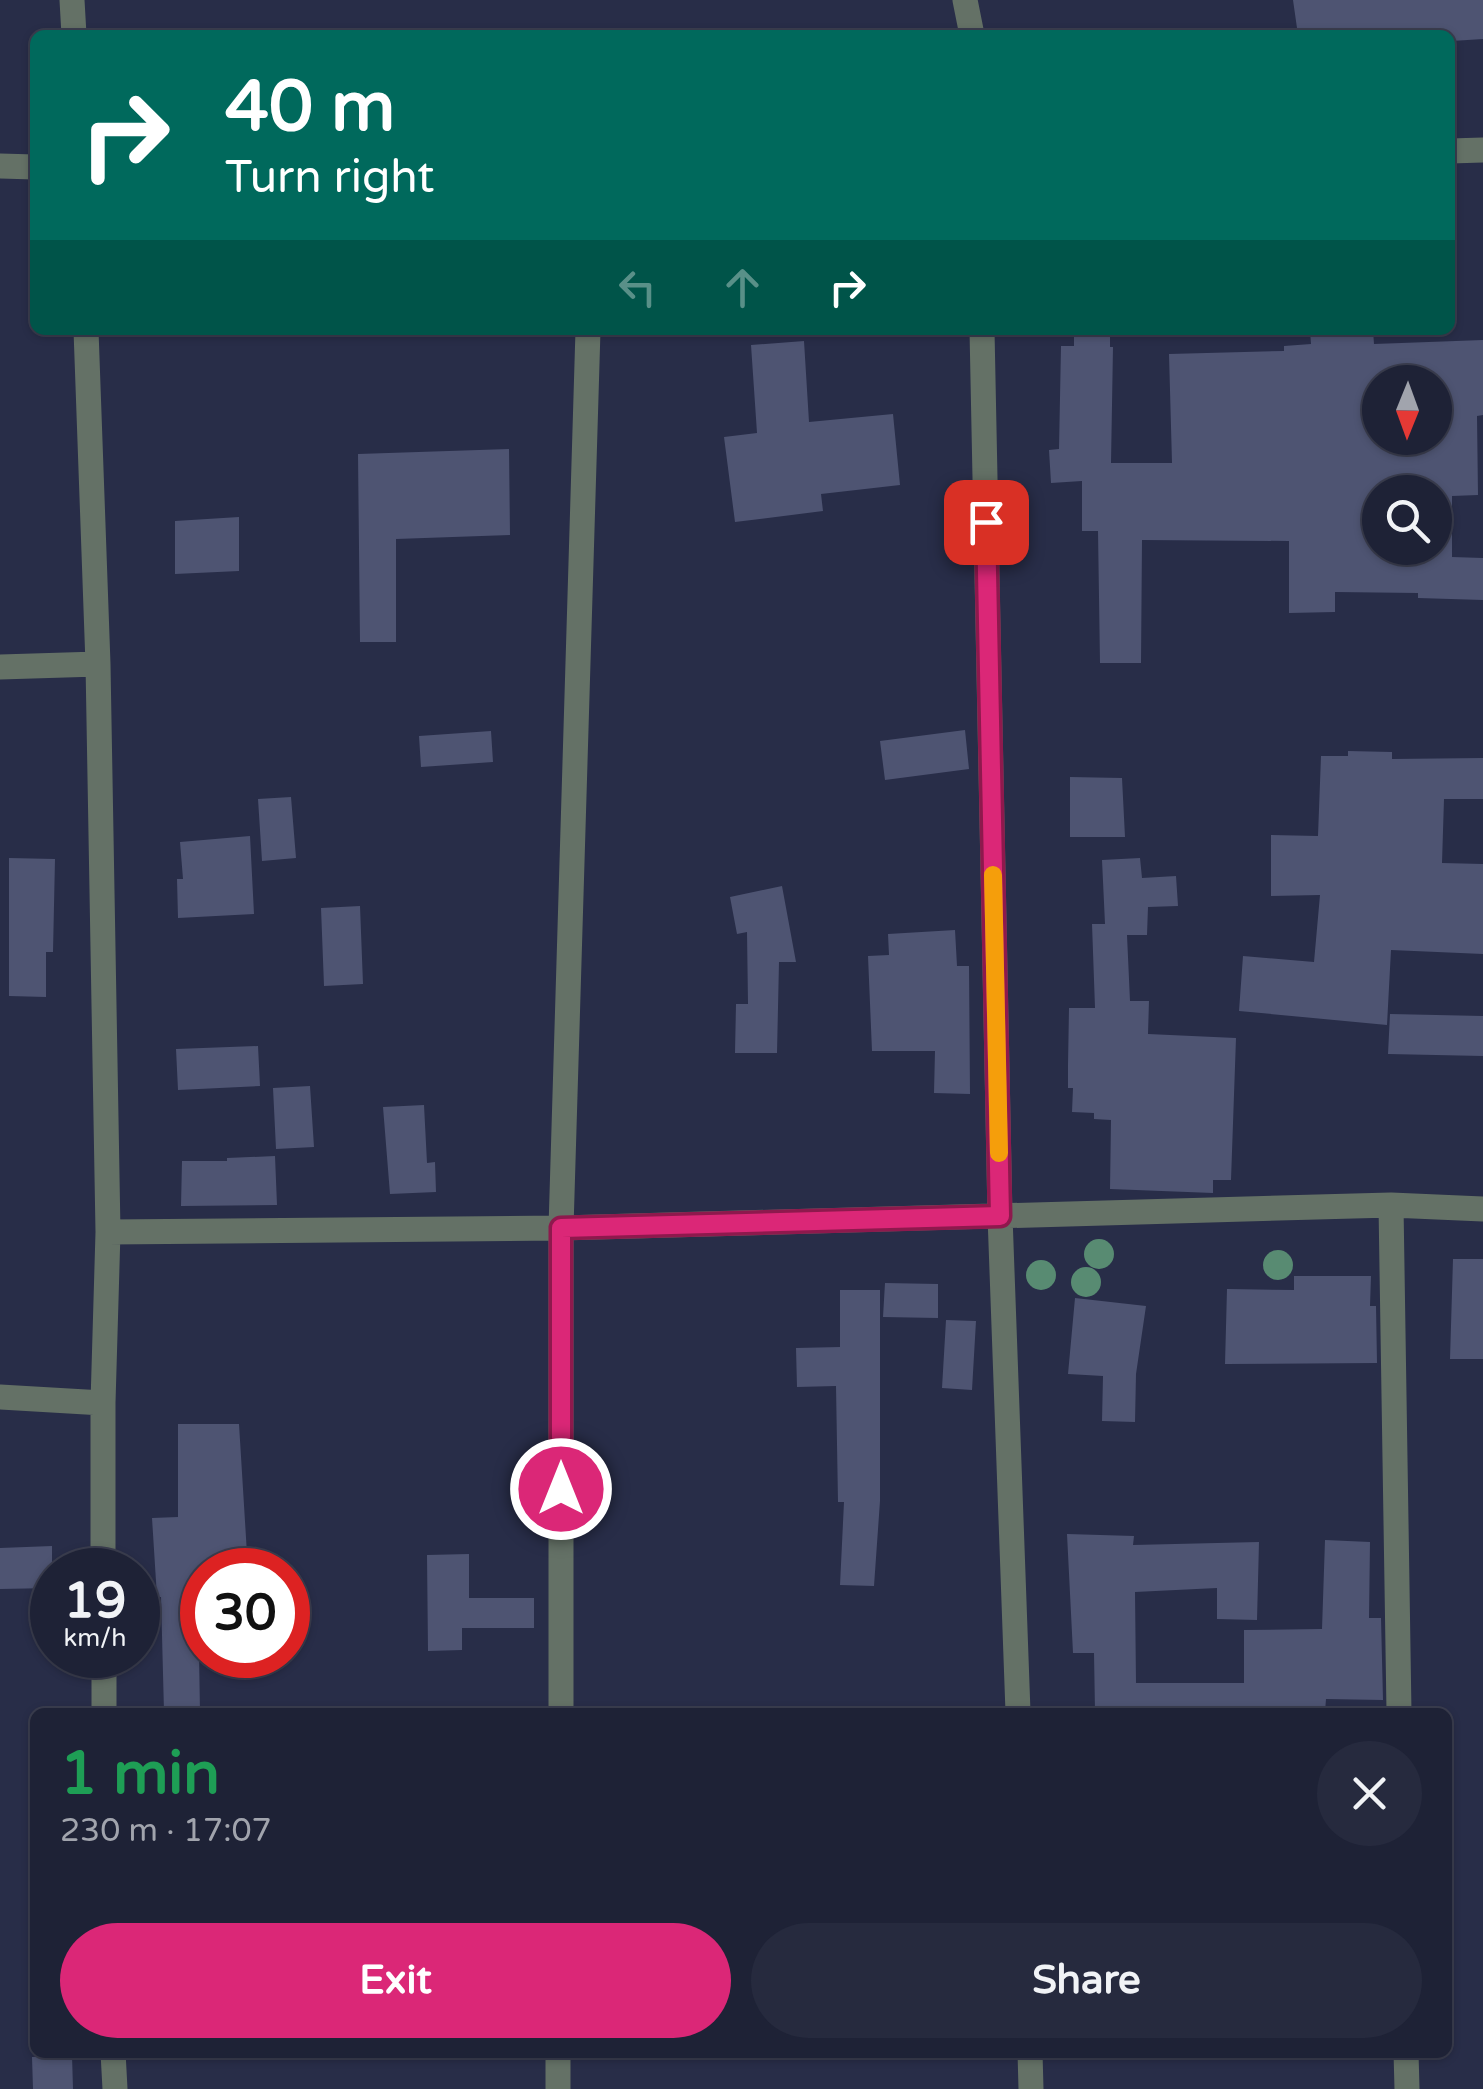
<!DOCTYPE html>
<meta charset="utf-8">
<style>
:root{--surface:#1e2236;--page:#262a3e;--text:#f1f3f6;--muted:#a1a4ad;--line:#3c3f51;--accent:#db2777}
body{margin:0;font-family:"Varela Round",sans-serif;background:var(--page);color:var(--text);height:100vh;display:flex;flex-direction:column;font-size:38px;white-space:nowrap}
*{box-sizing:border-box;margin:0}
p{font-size:32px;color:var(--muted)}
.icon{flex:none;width:55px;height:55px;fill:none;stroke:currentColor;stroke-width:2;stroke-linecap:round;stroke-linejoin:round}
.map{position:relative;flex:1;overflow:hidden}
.sheet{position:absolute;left:30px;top:1708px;width:1422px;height:350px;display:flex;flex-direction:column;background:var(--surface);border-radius:15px;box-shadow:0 2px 8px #0004,0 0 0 2px var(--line)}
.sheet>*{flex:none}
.top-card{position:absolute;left:30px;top:30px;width:1425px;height:305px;border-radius:15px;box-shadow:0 2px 8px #0004,0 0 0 2px var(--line);background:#00695c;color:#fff;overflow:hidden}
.needle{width:65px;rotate:181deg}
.tools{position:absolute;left:1362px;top:365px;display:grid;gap:20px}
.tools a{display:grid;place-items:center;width:90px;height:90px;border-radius:50%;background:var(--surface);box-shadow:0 2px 8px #0004,0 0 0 2px var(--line);font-size:50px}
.speed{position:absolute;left:30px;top:1548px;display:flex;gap:20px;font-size:50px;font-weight:700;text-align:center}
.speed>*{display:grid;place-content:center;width:130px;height:130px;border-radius:50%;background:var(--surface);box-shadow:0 2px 8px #0004,0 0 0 2px var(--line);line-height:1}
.speed small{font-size:25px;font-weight:400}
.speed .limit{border:15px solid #d22;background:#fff;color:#111}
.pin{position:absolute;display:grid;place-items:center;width:85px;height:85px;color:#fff;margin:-42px;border-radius:20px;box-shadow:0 5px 15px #0006}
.me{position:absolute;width:110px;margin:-55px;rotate:0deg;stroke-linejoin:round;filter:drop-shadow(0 0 8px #0008)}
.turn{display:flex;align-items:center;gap:35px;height:210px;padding:0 30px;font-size:45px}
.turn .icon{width:130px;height:130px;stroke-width:2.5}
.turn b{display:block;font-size:70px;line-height:85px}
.lanes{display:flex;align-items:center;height:95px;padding:0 30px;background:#0003;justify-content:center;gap:50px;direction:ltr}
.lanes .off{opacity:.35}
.round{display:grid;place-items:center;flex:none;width:105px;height:105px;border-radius:52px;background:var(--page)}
.headline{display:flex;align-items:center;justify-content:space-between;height:170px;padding:0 30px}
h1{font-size:60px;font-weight:700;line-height:75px;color:#1e9e55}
.action{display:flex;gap:20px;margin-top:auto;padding:20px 30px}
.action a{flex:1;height:115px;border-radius:60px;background:var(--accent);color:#fff;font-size:40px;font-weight:700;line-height:115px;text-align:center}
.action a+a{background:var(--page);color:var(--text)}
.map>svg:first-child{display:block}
.building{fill:#4e5472;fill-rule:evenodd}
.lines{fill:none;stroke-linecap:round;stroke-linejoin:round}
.minor{stroke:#647166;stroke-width:25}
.tree{fill:#588b72}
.route-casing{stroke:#8e194d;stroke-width:25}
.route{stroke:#db2777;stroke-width:18}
.slow{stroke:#f59e0b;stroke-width:18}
</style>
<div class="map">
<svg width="1483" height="2089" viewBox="0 0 1483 2089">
<rect width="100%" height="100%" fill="#282d48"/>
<path class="building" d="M 1293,0 L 1483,0 L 1483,39 L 1452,41 L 1452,35 L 1298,35 Z
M 1074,330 L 1110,330 L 1110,347 L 1113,347 L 1111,463 L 1172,463 L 1169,354 L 1284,351 L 1284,346 L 1311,344 L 1310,330 L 1373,330 L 1374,344 L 1483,340 L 1483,415 L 1477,416 L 1478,495 L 1452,496 L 1452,557 L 1483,558 L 1483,600 L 1418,598 L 1418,593 L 1335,592 L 1335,612 L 1289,613 L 1289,541 L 1142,540 L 1141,663 L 1100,663 L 1098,531 L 1082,531 L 1082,481 L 1051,483 L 1049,450 L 1059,449 L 1061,346 L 1074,346 ZM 1380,382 L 1435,382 L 1435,438 L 1380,438 ZM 1380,492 L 1435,492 L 1435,548 L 1380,548 Z
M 804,341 L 809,422 L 893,414 L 900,485 L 821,494 L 823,511 L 735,522 L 724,437 L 757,433 L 751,345 Z
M 509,449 L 510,535 L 396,539 L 396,642 L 360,642 L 358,454 Z
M 239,517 L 239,571 L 175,574 L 175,521 Z
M 965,730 L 969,769 L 885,780 L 880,741 Z
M 491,731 L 493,762 L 421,767 L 419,736 Z
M 1348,751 L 1392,752 L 1392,759 L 1483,758 L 1483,799 L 1444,799 L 1442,863 L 1483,864 L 1483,954 L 1391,950 L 1387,1025 L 1239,1011 L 1243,956 L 1314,962 L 1320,895 L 1271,896 L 1271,835 L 1318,836 L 1321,756 L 1348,756 Z
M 1070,777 L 1122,778 L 1125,837 L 1070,837 Z
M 291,797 L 296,858 L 262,861 L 258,799 Z
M 250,836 L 254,914 L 178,918 L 177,879 L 183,879 L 180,842 Z
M 9,858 L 55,859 L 53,952 L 46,952 L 46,997 L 9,996 Z
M 1140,858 L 1142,878 L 1176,876 L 1178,906 L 1148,907 L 1147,935 L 1127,935 L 1130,1001 L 1149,1001 L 1148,1034 L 1236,1038 L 1231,1180 L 1213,1180 L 1213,1193 L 1110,1189 L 1111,1120 L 1094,1119 L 1094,1113 L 1072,1112 L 1073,1088 L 1068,1088 L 1068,1065 L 1069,1008 L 1095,1008 L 1092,924 L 1105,924 L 1102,860 Z
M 782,886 L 796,962 L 779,962 L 777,1053 L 735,1053 L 736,1004 L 748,1004 L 747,932 L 737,934 L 730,897 Z
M 360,906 L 363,984 L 324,986 L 321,908 Z
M 955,930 L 957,966 L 969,966 L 970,1094 L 934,1093 L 935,1051 L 872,1051 L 868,956 L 889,955 L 888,934 Z
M 1390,1014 L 1483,1016 L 1483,1056 L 1388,1054 Z
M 258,1046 L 260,1086 L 178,1090 L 176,1049 Z
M 310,1086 L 314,1147 L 276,1149 L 273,1088 Z
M 424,1105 L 427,1163 L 435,1162 L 436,1192 L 390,1194 L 383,1107 Z
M 275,1156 L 277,1205 L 181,1206 L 182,1161 L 227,1161 L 227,1158 Z
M 1453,1259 L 1483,1259 L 1483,1359 L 1450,1359 Z
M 1294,1276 L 1371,1276 L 1370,1306 L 1376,1306 L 1377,1363 L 1225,1364 L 1227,1289 L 1294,1290 Z
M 885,1283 L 938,1284 L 938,1318 L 883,1317 Z
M 840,1290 L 880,1290 L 880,1501 L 874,1586 L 840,1585 L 844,1502 L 838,1502 L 836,1386 L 797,1387 L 796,1348 L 840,1347 Z
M 1075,1298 L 1146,1306 L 1136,1374 L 1135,1422 L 1102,1421 L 1103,1376 L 1068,1374 Z
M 946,1320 L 976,1321 L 972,1390 L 942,1388 Z
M 178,1424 L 239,1424 L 248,1570 L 202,1570 L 202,1594 L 198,1594 L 200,1712 L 164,1712 L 161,1597 L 157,1597 L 152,1518 L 178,1517 Z
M 1067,1534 L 1134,1536 L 1133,1545 L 1259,1542 L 1257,1620 L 1217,1619 L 1217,1588 L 1135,1592 L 1136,1683 L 1244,1683 L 1244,1630 L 1322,1629 L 1325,1540 L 1370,1542 L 1369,1618 L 1381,1618 L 1383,1700 L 1326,1699 L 1325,1712 L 1095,1712 L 1094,1653 L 1073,1653 Z
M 52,1546 L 52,1588 L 0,1589 L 0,1548 Z
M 469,1554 L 469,1598 L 534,1598 L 534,1628 L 462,1628 L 462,1650 L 428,1651 L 427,1555 Z
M 72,2055 L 73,2089 L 33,2089 L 32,2057 Z"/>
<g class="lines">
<path class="minor" d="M 72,0 L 74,35
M 965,0 L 972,35
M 1450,151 L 1483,150
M 0,166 L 35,167
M 86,330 L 98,664 L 108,1232 L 103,1403 L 103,1570
M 982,330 L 1000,1216 L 1018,1712
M 0,667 L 98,664
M 1391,1205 L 1399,1712
M 108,1232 L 561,1228 L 1391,1205 L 1483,1209
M 0,1397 L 103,1403
M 104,1655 L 104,1712
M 561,1712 L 561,1228 L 588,330
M 113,2052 L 115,2089
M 1030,2052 L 1031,2089
M 1406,2052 L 1407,2089
M 558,2089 L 558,2052"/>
</g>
<g class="tree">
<circle cx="1099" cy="1254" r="15"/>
<circle cx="1278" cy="1265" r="15"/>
<circle cx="1041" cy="1275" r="15"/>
<circle cx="1086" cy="1282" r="15"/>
</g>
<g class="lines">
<g class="route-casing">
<path id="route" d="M 561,1489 L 561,1228 L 1000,1216 L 986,522"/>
</g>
<use href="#route" class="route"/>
<path class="slow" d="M 993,875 L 999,1153"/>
</g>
</svg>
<div class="tools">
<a><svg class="needle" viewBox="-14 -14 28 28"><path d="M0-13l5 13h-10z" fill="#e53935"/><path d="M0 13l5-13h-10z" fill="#a1a4ad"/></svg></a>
<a><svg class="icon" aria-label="search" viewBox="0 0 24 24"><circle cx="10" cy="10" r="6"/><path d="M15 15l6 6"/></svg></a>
</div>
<div class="speed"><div>19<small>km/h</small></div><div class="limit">30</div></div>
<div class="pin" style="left:986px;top:522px;background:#d93025"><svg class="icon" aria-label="arrive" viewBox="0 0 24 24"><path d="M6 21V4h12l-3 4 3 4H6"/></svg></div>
<svg class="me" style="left:561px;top:1489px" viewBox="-20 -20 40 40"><circle r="17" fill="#db2777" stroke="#fff" stroke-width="3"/><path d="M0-11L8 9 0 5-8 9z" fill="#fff"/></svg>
<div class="top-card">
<div class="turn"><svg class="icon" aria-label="right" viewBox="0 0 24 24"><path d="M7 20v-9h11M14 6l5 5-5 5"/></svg><div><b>40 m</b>Turn right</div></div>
<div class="lanes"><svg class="icon off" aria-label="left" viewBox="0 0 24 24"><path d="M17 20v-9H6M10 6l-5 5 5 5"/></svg><svg class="icon off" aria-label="ahead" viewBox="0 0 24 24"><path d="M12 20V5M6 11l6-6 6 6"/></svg><svg class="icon" aria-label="right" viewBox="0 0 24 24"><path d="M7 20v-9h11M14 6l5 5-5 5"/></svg></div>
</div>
<section class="sheet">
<div class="headline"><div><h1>1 min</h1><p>230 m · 17:07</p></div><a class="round"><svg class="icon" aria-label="close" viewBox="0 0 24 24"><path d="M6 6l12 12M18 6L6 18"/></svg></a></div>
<div class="action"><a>Exit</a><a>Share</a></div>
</section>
</div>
